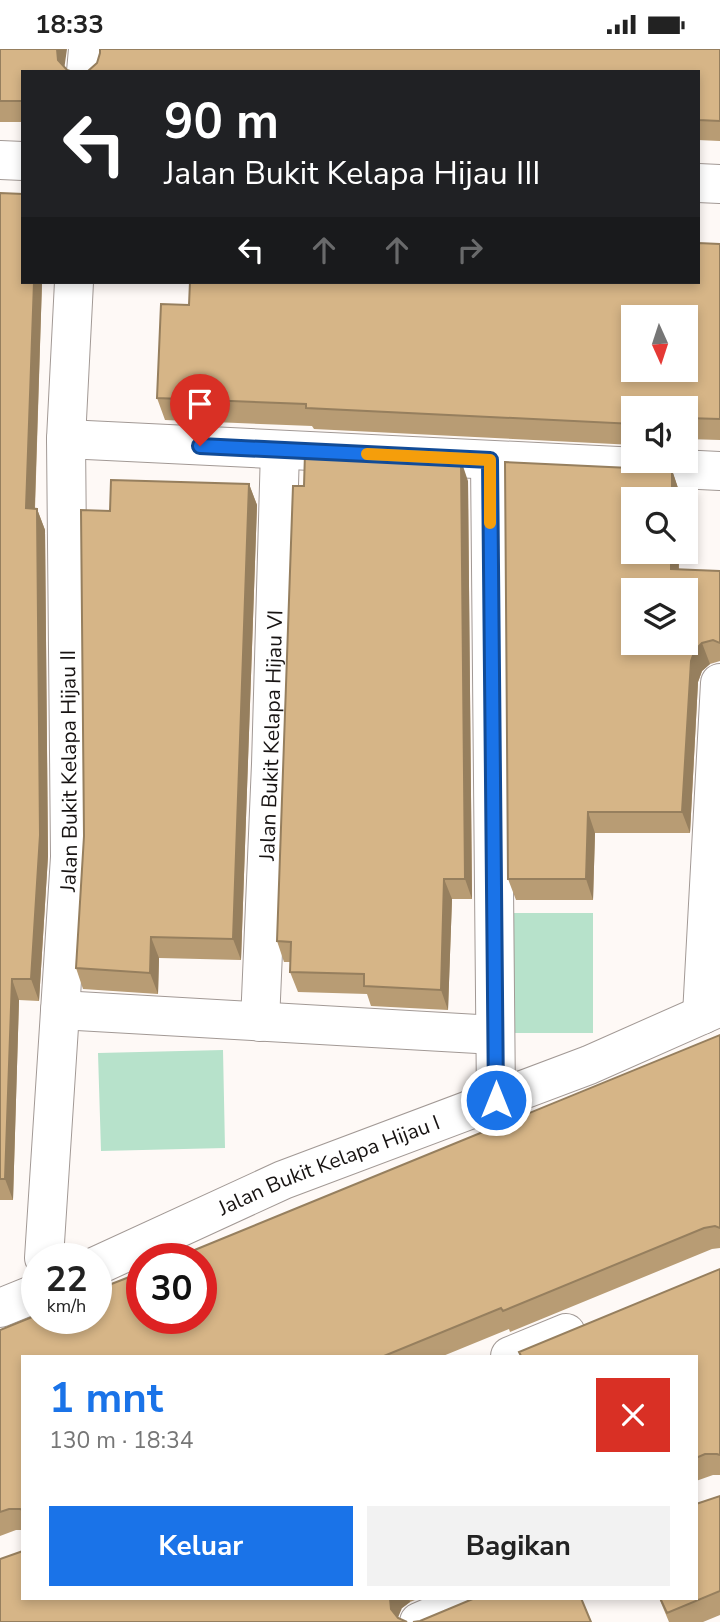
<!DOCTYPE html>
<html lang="id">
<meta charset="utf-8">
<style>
:root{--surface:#fff;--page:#f2f2f2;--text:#222;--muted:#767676;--accent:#1a73e8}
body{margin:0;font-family:"Nunito Sans",sans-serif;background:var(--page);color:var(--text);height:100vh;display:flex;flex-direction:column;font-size:26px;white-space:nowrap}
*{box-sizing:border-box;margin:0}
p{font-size:23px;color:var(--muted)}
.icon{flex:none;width:38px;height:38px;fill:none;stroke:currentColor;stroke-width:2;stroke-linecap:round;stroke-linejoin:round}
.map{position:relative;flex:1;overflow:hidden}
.drawer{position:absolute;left:21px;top:1306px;width:677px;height:245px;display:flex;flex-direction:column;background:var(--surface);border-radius:0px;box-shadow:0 4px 10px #0003}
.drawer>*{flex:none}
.banner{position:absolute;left:21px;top:21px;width:679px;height:214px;border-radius:0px;box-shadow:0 4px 10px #0003;background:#202124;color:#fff;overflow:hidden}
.needle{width:46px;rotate:177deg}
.buttons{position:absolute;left:621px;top:256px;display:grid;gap:14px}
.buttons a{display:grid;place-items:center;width:77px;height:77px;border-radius:0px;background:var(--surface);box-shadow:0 4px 10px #0003;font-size:35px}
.speed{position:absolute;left:21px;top:1194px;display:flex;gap:14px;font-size:35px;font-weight:700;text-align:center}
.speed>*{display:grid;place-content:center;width:91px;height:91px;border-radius:50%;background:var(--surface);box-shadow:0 4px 10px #0003;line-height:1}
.speed small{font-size:18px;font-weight:400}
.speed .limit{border:10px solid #d22;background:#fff;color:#111}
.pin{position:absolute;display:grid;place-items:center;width:60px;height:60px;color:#fff;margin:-72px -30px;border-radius:50% 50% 50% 0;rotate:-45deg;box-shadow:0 0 7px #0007}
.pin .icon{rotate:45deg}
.me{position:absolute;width:77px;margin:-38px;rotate:0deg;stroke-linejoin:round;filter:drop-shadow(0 0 5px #0008)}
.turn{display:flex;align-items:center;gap:24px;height:147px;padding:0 28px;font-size:32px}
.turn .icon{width:91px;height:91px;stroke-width:2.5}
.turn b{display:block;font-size:49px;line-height:60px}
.lanes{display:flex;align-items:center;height:66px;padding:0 28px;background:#0003;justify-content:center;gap:35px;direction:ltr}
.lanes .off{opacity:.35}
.round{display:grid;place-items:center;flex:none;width:74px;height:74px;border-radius:0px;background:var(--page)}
.headline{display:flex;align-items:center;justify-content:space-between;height:119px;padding:0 28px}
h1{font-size:42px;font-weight:700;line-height:52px;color:var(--accent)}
.primary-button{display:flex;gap:14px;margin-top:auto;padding:14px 28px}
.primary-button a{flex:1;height:80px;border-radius:0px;background:var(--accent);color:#fff;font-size:28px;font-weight:700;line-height:80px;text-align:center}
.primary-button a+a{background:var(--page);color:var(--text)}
.status{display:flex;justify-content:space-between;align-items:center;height:49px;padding:0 35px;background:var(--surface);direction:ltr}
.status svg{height:19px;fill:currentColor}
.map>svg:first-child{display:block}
.green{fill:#b7e2cb}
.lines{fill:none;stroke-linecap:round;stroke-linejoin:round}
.minor-casing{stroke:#a29995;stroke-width:40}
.minor{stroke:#fff;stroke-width:38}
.wall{fill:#b89c74;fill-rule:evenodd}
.shaded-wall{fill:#967f5e}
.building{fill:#d6b587;stroke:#967f5e;stroke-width:2;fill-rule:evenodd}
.route-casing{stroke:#114b97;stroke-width:18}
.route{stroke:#1a73e8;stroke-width:12}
.slow{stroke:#f59e0b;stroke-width:12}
.labels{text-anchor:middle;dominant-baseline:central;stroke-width:5;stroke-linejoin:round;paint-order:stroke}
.street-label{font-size:21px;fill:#171312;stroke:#fef9f6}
</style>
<div class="status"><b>18:33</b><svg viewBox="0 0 49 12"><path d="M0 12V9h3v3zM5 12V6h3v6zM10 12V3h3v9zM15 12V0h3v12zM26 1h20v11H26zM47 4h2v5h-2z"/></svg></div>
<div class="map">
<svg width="720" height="1573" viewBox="0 0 720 1573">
<rect width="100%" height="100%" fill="#fef9f6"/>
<path class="green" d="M 501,864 L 593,864 L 593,984 L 501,984 Z
M 223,1001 L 225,1099 L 101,1102 L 98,1004 Z"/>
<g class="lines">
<g class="minor-casing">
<g id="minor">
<path d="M 86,23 L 88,0"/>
<path d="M 0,111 L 23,112"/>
<path d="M 698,134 L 720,135"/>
<path d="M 66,390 L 720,422"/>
<path d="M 490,411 L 496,1051"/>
<path d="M 60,961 L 495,986"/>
<path d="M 702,966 L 720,634"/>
<path id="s1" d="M 260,973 L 271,715 L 280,401"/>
<path id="s2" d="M 44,1209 L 70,808 L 66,390 L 74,233"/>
<path id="s3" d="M 96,1217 L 283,1131 L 589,1016 L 720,958"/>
<path d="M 0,1259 L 37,1244"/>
<path d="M 510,1307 L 566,1284"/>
<path d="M 419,1573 L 475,1549"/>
</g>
</g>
<use href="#minor" class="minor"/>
</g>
<path class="wall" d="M 0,0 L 65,18 L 67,21 L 23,23 L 23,73 L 0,73 Z
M 720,0 L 720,92 L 698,91 L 698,23 L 88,22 L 97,14 L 100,4 Z
M 0,144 L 23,233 L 42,233 L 35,460 L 37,460 L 45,481 L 48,807 L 39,952 L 19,951 L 13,1151 L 0,1151 Z
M 720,195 L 720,391 L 686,390 L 686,359 L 634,359 L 634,396 L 314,380 L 312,377 L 165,371 L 157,349 L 189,256 Z
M 505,413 L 672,421 L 679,442 L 679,450 L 634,450 L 634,502 L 679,502 L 679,520 L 720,522 L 720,612 L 710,615 L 702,622 L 698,633 L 690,784 L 595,784 L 593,851 L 516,851 L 508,830 ZM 634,541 L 686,541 L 686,593 L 634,593 Z
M 468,432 L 472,850 L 452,850 L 448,961 L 371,957 L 367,945 L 298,943 L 290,923 L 291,913 L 284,913 L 277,892 Z
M 249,435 L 257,456 L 241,911 L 159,909 L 158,945 L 83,940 L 76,919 L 110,462 Z
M 720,986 L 720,1199 L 712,1200 L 510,1283 L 509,1280 L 443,1307 L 23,1307 L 23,1481 L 16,1481 L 0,1487 L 0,1281 Z
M 720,1220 L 720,1426 L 713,1426 L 696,1432 L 696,1307 Z
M 720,1447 L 720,1566 L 703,1573 L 669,1573 L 659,1549 L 696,1549 Z
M 23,1549 L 420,1549 L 410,1553 L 402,1559 Z"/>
<path class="shaded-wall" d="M 57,0 L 67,0 L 64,21 L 58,11 Z
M 34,233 L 42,233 L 34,481 L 26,459 Z
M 461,411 L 468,432 L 472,850 L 465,830 Z
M 672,421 L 679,442 L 679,450 L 672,450 Z
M 249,435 L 257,456 L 241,911 L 233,890 Z
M 37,460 L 45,481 L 48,807 L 39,952 L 31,930 Z
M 671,502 L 679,502 L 678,541 L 671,520 Z
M 702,594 L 710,615 L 702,622 L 698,633 L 690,784 L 682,763 L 691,612 L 695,601 Z
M 588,763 L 595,784 L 593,851 L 586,830 Z
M 444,830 L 452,850 L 448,961 L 441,941 Z
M 151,888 L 159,909 L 158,945 L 150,924 Z
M 12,930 L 19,951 L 13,1151 L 5,1130 Z
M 390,1549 L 409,1549 L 410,1553 L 402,1559 L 397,1571 L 391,1560 Z"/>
<path class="building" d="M 0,0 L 57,0 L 58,11 L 67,21 L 73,23 L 23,23 L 23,52 L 0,52 Z
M 100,0 L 720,0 L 720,72 L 698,71 L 698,23 L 84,23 L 88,22 L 97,14 L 100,4 Z
M 0,144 L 23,145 L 23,233 L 34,233 L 26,459 L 37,460 L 40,786 L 31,930 L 12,930 L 5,1130 L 0,1130 Z
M 698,194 L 720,195 L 720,370 L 686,369 L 686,359 L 634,359 L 634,375 L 306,359 L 306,355 L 157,349 L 161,255 L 189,256 L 190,233 L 698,233 ZM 634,268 L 686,268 L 686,320 L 634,320 Z
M 305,404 L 461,411 L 465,830 L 444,830 L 441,941 L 364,937 L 364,925 L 290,923 L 291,893 L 277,892 L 293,437 L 304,437 Z
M 505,413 L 672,421 L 672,450 L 634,450 L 634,502 L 671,502 L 671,520 L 720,522 L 720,594 L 713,591 L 702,594 L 695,601 L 691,612 L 682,763 L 588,763 L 586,830 L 508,830 ZM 634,541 L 686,541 L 686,593 L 634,593 Z
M 111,431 L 249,435 L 233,890 L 151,888 L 150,924 L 76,919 L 84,787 L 81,461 L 110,462 Z
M 720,986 L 720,1179 L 715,1177 L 704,1179 L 503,1262 L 501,1259 L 384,1307 L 23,1307 L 23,1461 L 20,1460 L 9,1460 L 0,1463 L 0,1281 L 37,1266 L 37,1269 L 96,1269 L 96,1241 L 142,1223 L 142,1269 L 201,1269 L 201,1209 L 175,1209 Z
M 720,1220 L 720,1406 L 717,1405 L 705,1405 L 696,1409 L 696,1307 L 521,1307 L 519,1303 Z
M 720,1447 L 720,1542 L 667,1564 L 660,1549 L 696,1549 L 696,1455 Z
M 23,1502 L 23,1549 L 390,1549 L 391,1560 L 398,1569 L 407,1573 L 0,1573 L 0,1510 Z
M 475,1549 L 581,1549 L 591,1573 L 413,1573 L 420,1572 Z"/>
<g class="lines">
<g class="route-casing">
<path id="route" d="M 200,397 L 490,411 L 496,1051"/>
</g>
<use href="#route" class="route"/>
<path class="slow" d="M 367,405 L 490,411 L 490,474"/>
</g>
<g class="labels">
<g class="street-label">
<text stroke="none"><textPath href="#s1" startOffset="287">Jalan Bukit Kelapa Hijau VI</textPath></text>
<text stroke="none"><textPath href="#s2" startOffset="488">Jalan Bukit Kelapa Hijau II</textPath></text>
<text stroke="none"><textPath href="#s3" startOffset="254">Jalan Bukit Kelapa Hijau I</textPath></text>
</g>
</g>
</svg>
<div class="buttons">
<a><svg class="needle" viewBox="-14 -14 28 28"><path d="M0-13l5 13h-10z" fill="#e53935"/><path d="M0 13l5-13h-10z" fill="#767676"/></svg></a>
<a><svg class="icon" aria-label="sound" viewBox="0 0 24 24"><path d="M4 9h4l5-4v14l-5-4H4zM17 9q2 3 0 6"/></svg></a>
<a><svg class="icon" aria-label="search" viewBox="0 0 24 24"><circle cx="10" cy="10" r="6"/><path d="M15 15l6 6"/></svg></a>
<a><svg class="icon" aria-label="layers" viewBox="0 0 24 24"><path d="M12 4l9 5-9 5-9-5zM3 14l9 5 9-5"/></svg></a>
</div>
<div class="speed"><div>22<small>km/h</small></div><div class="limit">30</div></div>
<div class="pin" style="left:200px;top:397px;background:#d93025"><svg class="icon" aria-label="arrive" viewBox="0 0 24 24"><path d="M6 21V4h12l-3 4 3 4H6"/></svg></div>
<svg class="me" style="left:496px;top:1051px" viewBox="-20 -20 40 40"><circle r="17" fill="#1a73e8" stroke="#fff" stroke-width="3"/><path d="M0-11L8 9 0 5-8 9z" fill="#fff"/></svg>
<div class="banner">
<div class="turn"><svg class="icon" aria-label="left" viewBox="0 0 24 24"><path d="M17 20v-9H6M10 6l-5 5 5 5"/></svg><div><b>90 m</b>Jalan Bukit Kelapa Hijau III</div></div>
<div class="lanes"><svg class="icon" aria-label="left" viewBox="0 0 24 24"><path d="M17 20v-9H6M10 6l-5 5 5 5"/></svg><svg class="icon off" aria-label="ahead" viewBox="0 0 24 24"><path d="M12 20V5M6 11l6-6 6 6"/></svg><svg class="icon off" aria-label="ahead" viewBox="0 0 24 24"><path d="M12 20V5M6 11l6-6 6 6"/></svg><svg class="icon off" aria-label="right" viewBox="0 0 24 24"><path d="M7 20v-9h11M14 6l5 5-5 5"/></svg></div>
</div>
<section class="drawer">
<div class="headline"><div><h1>1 mnt</h1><p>130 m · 18:34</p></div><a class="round" style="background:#d93025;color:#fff"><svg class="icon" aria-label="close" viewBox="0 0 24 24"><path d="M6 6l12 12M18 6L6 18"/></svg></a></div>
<div class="primary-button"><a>Keluar</a><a>Bagikan</a></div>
</section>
</div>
